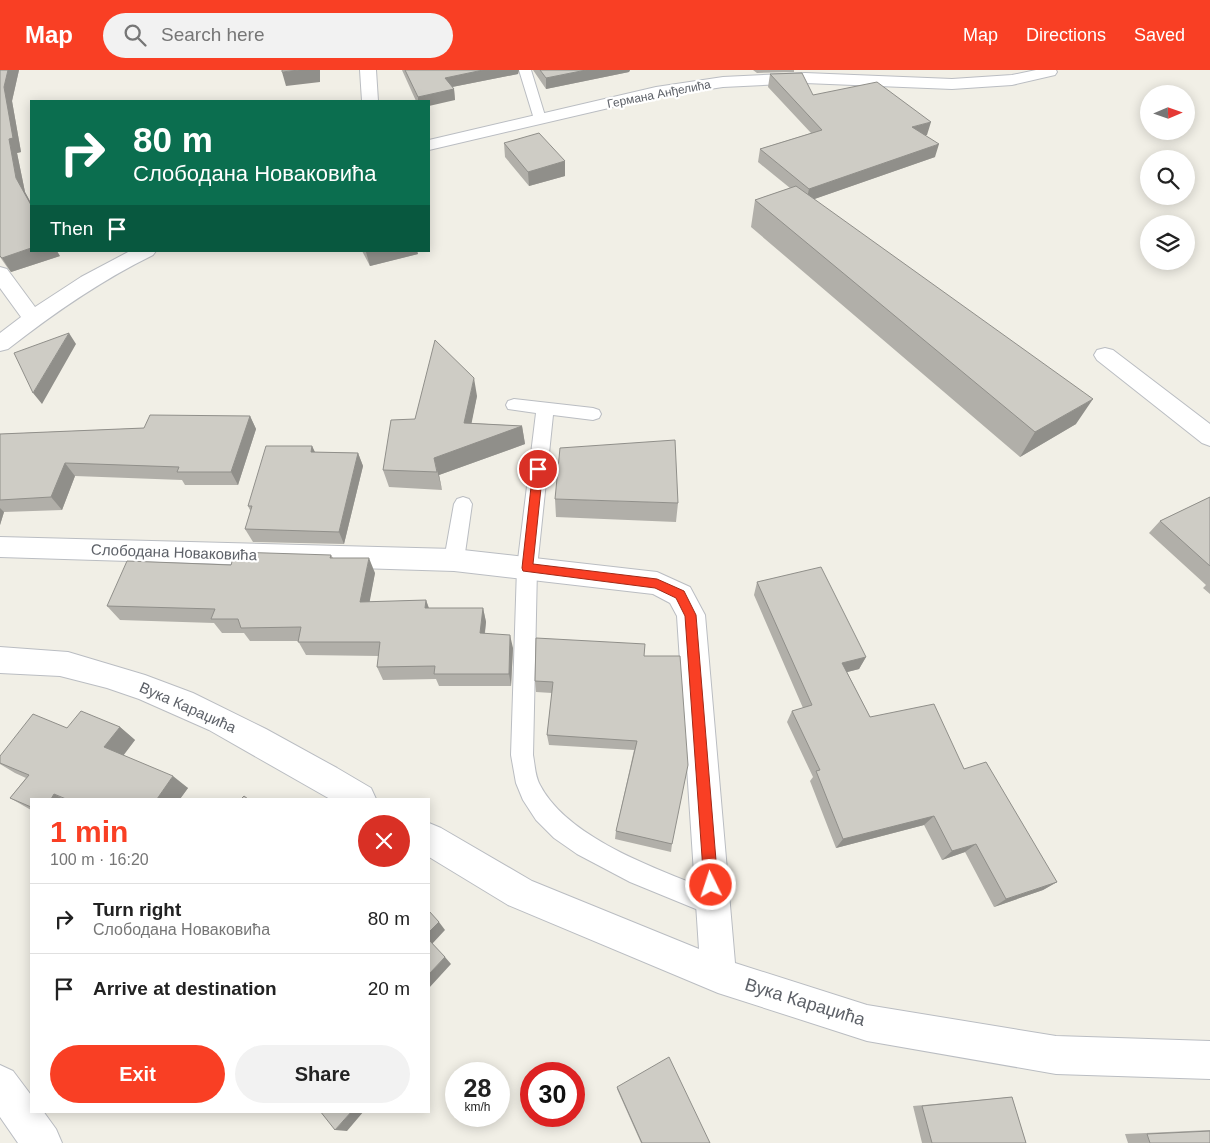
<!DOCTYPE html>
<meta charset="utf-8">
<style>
:root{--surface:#fff;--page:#f2f2f2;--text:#222;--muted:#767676;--line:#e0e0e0;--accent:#f93f24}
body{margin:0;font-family:Arial,sans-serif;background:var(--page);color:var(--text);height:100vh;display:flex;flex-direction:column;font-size:19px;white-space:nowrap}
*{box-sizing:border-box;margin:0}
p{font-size:16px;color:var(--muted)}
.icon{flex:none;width:28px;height:28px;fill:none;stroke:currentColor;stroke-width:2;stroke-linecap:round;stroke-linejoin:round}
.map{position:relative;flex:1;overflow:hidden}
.details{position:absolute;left:30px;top:728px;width:400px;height:315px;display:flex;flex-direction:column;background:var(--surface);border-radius:0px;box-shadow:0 2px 12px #0003}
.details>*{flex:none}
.banner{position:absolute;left:30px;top:30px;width:400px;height:152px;border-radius:0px;box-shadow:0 2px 12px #0003;background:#0b6e4f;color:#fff;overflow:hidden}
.needle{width:32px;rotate:88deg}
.buttons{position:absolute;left:1140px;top:15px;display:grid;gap:10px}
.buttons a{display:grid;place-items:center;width:55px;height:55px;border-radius:50%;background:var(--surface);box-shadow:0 2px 12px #0003;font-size:25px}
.speed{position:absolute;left:445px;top:992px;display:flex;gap:10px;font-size:25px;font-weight:700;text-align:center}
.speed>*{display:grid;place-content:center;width:65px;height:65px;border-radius:50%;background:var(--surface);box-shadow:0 2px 12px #0003;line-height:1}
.speed small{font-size:12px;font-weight:400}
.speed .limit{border:8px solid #d22;background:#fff;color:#111}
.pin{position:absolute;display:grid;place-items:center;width:42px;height:42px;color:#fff;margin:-21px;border:2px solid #fff;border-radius:50%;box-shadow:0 1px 5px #0007}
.me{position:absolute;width:55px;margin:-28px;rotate:356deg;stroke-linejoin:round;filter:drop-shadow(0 0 4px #0008)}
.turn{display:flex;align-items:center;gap:18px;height:105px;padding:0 20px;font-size:22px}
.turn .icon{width:65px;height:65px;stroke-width:2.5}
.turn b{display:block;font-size:35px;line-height:42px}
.then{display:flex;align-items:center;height:48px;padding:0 20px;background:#0003;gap:10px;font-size:19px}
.round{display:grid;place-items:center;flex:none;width:52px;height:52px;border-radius:26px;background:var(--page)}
.overview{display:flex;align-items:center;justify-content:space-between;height:85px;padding:0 20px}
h1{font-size:30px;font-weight:600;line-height:38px;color:var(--accent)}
.action{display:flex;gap:10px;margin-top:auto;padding:10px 20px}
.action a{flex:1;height:58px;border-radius:30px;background:var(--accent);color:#fff;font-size:20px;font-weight:600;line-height:58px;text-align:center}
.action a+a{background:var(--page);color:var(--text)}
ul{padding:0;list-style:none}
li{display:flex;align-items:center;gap:15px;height:70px;padding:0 20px;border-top:1px solid var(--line)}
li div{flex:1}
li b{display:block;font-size:19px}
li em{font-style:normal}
header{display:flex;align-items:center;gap:30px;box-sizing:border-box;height:70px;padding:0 25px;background:var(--accent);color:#fff}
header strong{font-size:24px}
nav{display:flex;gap:28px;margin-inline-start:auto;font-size:18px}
.search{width:350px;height:45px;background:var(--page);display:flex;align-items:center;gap:12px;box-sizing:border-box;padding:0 18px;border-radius:28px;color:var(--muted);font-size:19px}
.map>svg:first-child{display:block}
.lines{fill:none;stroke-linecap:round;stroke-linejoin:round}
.lane-casing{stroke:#babdc2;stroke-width:2}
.street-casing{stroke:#babdc2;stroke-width:2}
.lane{fill:#fff;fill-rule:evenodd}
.street{fill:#fff;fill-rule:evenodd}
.wall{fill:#b1afa9}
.shaded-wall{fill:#908f8a}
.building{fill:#ceccc5;stroke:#908f8a}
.route{fill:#f93f24;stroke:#a22917}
.labels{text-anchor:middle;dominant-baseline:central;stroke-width:4.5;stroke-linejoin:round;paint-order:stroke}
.far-street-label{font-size:12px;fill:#5d6168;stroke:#fff}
.street-label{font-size:15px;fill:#5d6168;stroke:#fff}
.near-street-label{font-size:18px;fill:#5d6168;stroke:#fff}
</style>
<header>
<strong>Map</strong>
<div class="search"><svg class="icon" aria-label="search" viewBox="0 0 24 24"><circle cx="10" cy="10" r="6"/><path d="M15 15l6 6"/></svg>Search here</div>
<nav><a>Map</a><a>Directions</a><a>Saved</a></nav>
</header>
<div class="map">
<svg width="1210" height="1073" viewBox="0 0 1210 1073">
<rect width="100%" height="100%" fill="#f1efe6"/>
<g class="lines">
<g class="lane-casing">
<path id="lane" d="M 519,0 L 531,0 L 546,49 L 544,52 L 536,52 L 534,49 Z
M 514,329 L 593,338 L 599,340 L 601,344 L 599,348 L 593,350 L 553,345 L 537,498 L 533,685 C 535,695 535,706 540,715 C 569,771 666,802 722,825 L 725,834 L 722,843 L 713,846 L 630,812 L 577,784 L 554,768 L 536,750 L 523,730 L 516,713 L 511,685 L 517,498 L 536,343 L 508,339 L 506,335 L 508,331 Z
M 463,427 L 469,429 L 472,434 L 464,490 L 461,496 L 454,498 L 447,496 L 444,490 L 454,434 L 457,429 Z"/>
</g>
<g class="street-casing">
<path id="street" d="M 360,0 L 376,0 L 378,31 L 362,31 Z
M 1036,0 L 1056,0 L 1057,2 L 1055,5 L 1012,15 L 952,19 L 805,13 L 723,17 L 656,27 L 429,80 L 429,70 L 656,17 L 723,7 L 805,3 L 952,9 L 1012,5 Z
M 130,181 L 156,181 L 153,185 C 100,211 54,243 8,279 L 0,281 L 0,263 L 21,247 L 0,218 L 0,197 L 7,199 L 35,237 L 81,207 Z
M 1105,278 L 1113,280 L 1210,354 L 1210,376 L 1202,373 L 1097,290 L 1094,285 L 1097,280 Z
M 0,467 L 454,479 L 657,502 L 690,517 L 705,545 L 735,893 L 867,935 L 1056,966 L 1210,971 L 1210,1009 L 1056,1004 L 867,971 L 718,923 L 508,835 L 429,787 L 429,753 L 441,758 L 532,811 L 699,879 L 677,546 L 670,533 L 653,524 L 454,501 L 0,487 Z
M 0,577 L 68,582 L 145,605 L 193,623 L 266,659 L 337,698 L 371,718 L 376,729 L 330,729 L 209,660 L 139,629 L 107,618 L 60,606 L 0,603 Z
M 0,995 L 13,1001 L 31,1025 L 31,1041 L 43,1041 L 56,1059 L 62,1073 L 18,1073 L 0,1047 Z"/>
</g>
<use href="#lane" class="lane"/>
<use href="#street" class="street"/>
</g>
<path class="wall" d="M 0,0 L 19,0 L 12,31 L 21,82 L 17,83 L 25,122 L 31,133 L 31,181 L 60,186 L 11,202 L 7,197 L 0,187 Z
M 402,0 L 519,0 L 518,4 L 452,17 L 454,19 L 455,30 L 429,31 L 416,31 Z
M 533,0 L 630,0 L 629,2 L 546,19 Z
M 753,0 L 794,0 L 794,2 L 757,3 Z
M 770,4 L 813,25 L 927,65 L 925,65 L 935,87 L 814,129 L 1076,354 L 1020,387 L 751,157 L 755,130 L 790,118 L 758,92 L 760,79 L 811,63 L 768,17 Z
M 504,73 L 565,91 L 565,106 L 529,116 L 505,87 Z
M 362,181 L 417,181 L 418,184 L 370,196 Z
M 477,326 L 471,353 L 522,356 L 525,374 L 439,405 L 442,420 L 389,417 L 383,400 L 415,349 Z
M 250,346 L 256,359 L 238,415 L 185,415 L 182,410 L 75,406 L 62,440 L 4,442 L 0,455 L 0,364 L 144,358 Z
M 312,376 L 315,382 L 358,383 L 363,396 L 344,474 L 253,472 L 245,459 L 251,442 L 248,436 Z
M 1210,427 L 1210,524 L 1203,518 L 1206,515 L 1149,463 L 1160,451 Z
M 555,429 L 678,433 L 676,452 L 556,447 Z
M 331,485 L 333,488 L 375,503 L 369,532 L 426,530 L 429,538 L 483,538 L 486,552 L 485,563 L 513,578 L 511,616 L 439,616 L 436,609 L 383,610 L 377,597 L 379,586 L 306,585 L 298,571 L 250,571 L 244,563 L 222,563 L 214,553 L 120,550 L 107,536 L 231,495 Z
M 757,512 L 866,587 L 859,599 L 847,602 L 870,647 L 964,699 L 1057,812 L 1043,820 L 994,837 L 965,782 L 942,790 L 924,755 L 836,778 L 810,711 L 813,707 L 787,652 L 792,641 L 803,638 L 754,525 Z
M 644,586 L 672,774 L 671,782 L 615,769 L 616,761 L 634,680 L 549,675 L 547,665 L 552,623 L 536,622 L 535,611 Z
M 120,657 L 135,670 L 123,685 L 188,718 L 180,729 L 31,729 L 31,740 L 10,728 L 26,708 L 15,703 L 0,694 L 0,686 L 67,658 Z
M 617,1017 L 710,1073 L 641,1073 L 617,1019 Z
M 1012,1027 L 1026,1073 L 922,1073 L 913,1036 Z
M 1210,1060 L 1210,1073 L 1128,1073 L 1125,1064 Z"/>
<path class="shaded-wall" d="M 8,0 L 19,0 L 12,31 L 21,82 L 17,83 L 25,122 L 31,133 L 31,135 L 16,108 L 9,69 L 4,17 Z
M 299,0 L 320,0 L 320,12 L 286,16 L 282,2 Z
M 483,0 L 519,0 L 518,4 L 447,18 L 445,8 Z
M 586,0 L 630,0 L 629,2 L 546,19 L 546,8 Z
M 454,19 L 455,30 L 429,36 L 429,31 L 418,31 L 418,27 Z
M 931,52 L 927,65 L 909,70 L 912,57 Z
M 939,74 L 935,87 L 806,132 L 809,119 Z
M 565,91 L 565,106 L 529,116 L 528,102 Z
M 31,178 L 31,181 L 57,181 L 60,186 L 11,202 L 2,188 Z
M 370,181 L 417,181 L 418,184 L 370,196 L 366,182 Z
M 69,263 L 76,274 L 42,334 L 33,323 Z
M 474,308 L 477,326 L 468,371 L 464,353 Z
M 1093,329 L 1076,354 L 1020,387 L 1035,362 Z
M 250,346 L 256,359 L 238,415 L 231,402 Z
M 522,356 L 525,374 L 439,405 L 442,420 L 434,388 Z
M 312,376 L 318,389 L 311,382 Z
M 358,383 L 363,396 L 344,474 L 339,462 Z
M 65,393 L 75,406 L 62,440 L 51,427 Z
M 0,438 L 4,442 L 0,455 Z
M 369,488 L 375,503 L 367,546 L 360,532 Z
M 426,530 L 431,545 L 425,538 Z
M 483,538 L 486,552 L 483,577 L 480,563 Z
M 510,565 L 513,578 L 511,616 L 509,604 Z
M 866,587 L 859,599 L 836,605 L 842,593 Z
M 120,657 L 135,670 L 120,690 L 104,677 Z
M 173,706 L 188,718 L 180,729 L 157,729 Z
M 54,724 L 63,729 L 51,729 Z
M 934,746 L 924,755 L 836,778 L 843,769 Z
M 976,774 L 965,782 L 942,790 L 952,781 Z
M 1057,812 L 1043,820 L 994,837 L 1006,829 Z
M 439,852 L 445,860 L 432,874 L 429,870 L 429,862 Z
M 445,887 L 451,894 L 429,918 L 429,904 Z
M 352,1041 L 364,1041 L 347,1061 L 335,1060 Z"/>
<path class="building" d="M 0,0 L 8,0 L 4,17 L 13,68 L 9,69 L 16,108 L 31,135 L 31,178 L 2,188 L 0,186 Z
M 282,0 L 299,0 L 282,2 Z
M 405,0 L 483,0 L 445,8 L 454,19 L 418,27 Z
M 540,0 L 586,0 L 546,8 Z
M 802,3 L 813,25 L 877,12 L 931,52 L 912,57 L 939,74 L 809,119 L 760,79 L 822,60 L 770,4 Z
M 539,63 L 565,91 L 528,102 L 504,73 Z
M 796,116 L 1093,329 L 1035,362 L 755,130 Z
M 69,263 L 33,323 L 14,283 Z
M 435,270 L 474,308 L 464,353 L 522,356 L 434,388 L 437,402 L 383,400 L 391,350 L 415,349 Z
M 150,345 L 250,346 L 231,402 L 177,402 L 179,397 L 65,393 L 51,427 L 0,430 L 0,364 L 144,358 Z
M 675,370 L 678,433 L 555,429 L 560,378 Z
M 266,376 L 312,376 L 311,382 L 358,383 L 339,462 L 245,459 L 252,436 L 248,436 Z
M 1210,427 L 1210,496 L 1160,451 Z
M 235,482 L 331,485 L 330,488 L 369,488 L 360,532 L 426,530 L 425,538 L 483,538 L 480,563 L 510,565 L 509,604 L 434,604 L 435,596 L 377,597 L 380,572 L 298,572 L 301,557 L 241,558 L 238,549 L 211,549 L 215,539 L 107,536 L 127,491 L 231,495 Z
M 821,497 L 866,587 L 842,593 L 870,647 L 934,634 L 964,699 L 986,692 L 1057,812 L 1006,829 L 976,774 L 952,781 L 934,746 L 843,769 L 816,701 L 820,700 L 792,641 L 812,635 L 757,512 Z
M 536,568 L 645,574 L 644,586 L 680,586 L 688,695 L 672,774 L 616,761 L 637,671 L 547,665 L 553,612 L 535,611 Z
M 81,641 L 120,657 L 104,677 L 173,706 L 157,729 L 66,729 L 54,724 L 51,729 L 31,729 L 31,737 L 10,728 L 29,705 L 0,693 L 0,686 L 33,644 L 67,658 Z
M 244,726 L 248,729 L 241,729 Z
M 429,841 L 439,852 L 429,862 Z
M 429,870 L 445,887 L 429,904 Z
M 669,987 L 710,1073 L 642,1073 L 617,1017 Z
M 1012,1027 L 1026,1073 L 932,1073 L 922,1036 Z
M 320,1041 L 352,1041 L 335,1060 Z
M 1210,1061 L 1210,1073 L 1150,1073 L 1147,1064 Z"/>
<path class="route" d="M 538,395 L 543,399 L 533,494 L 657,509 L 684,521 L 696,545 L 718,815 L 716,820 L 711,822 L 706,820 L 704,815 L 685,546 L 676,528 L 655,518 L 523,501 L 522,498 L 533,399 Z"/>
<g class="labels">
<g class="far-street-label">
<text transform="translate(659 24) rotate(-11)">Германа Анђелића</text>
</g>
<g class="street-label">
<text transform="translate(174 482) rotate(2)">Слободана Новаковића</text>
<text transform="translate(188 637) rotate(24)">Вука Караџића</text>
</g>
<g class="near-street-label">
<text transform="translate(805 932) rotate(17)">Вука Караџића</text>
</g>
</g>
</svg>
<div class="buttons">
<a><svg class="needle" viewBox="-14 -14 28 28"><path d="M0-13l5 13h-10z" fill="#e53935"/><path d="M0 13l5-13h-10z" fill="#767676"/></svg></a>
<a><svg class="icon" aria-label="search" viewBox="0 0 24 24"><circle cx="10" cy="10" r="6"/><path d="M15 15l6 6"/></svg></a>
<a><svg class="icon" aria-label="layers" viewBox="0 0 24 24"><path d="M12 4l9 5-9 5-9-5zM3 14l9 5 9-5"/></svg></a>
</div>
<div class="speed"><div>28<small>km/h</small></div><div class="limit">30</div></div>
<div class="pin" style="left:538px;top:399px;background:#d93025"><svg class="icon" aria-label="arrive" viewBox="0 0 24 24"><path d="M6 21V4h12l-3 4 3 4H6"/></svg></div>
<svg class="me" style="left:711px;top:815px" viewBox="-20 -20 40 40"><circle r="17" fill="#f93f24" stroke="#fff" stroke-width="3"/><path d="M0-11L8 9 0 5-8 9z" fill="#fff"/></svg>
<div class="banner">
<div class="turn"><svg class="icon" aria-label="right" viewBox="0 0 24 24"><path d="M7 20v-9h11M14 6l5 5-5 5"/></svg><div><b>80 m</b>Слободана Новаковића</div></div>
<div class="then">Then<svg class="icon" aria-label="arrive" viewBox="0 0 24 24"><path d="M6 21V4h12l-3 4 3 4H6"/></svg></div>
</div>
<section class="details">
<div class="overview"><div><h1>1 min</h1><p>100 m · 16:20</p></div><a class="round" style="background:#d93025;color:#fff"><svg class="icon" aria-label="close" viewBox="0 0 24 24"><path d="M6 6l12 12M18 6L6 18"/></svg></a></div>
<ul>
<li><svg class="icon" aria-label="right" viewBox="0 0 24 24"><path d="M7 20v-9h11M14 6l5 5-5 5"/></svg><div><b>Turn right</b><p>Слободана Новаковића</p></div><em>80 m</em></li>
<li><svg class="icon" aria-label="arrive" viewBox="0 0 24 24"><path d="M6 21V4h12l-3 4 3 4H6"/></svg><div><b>Arrive at destination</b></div><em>20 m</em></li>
</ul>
<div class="action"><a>Exit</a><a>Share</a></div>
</section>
</div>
